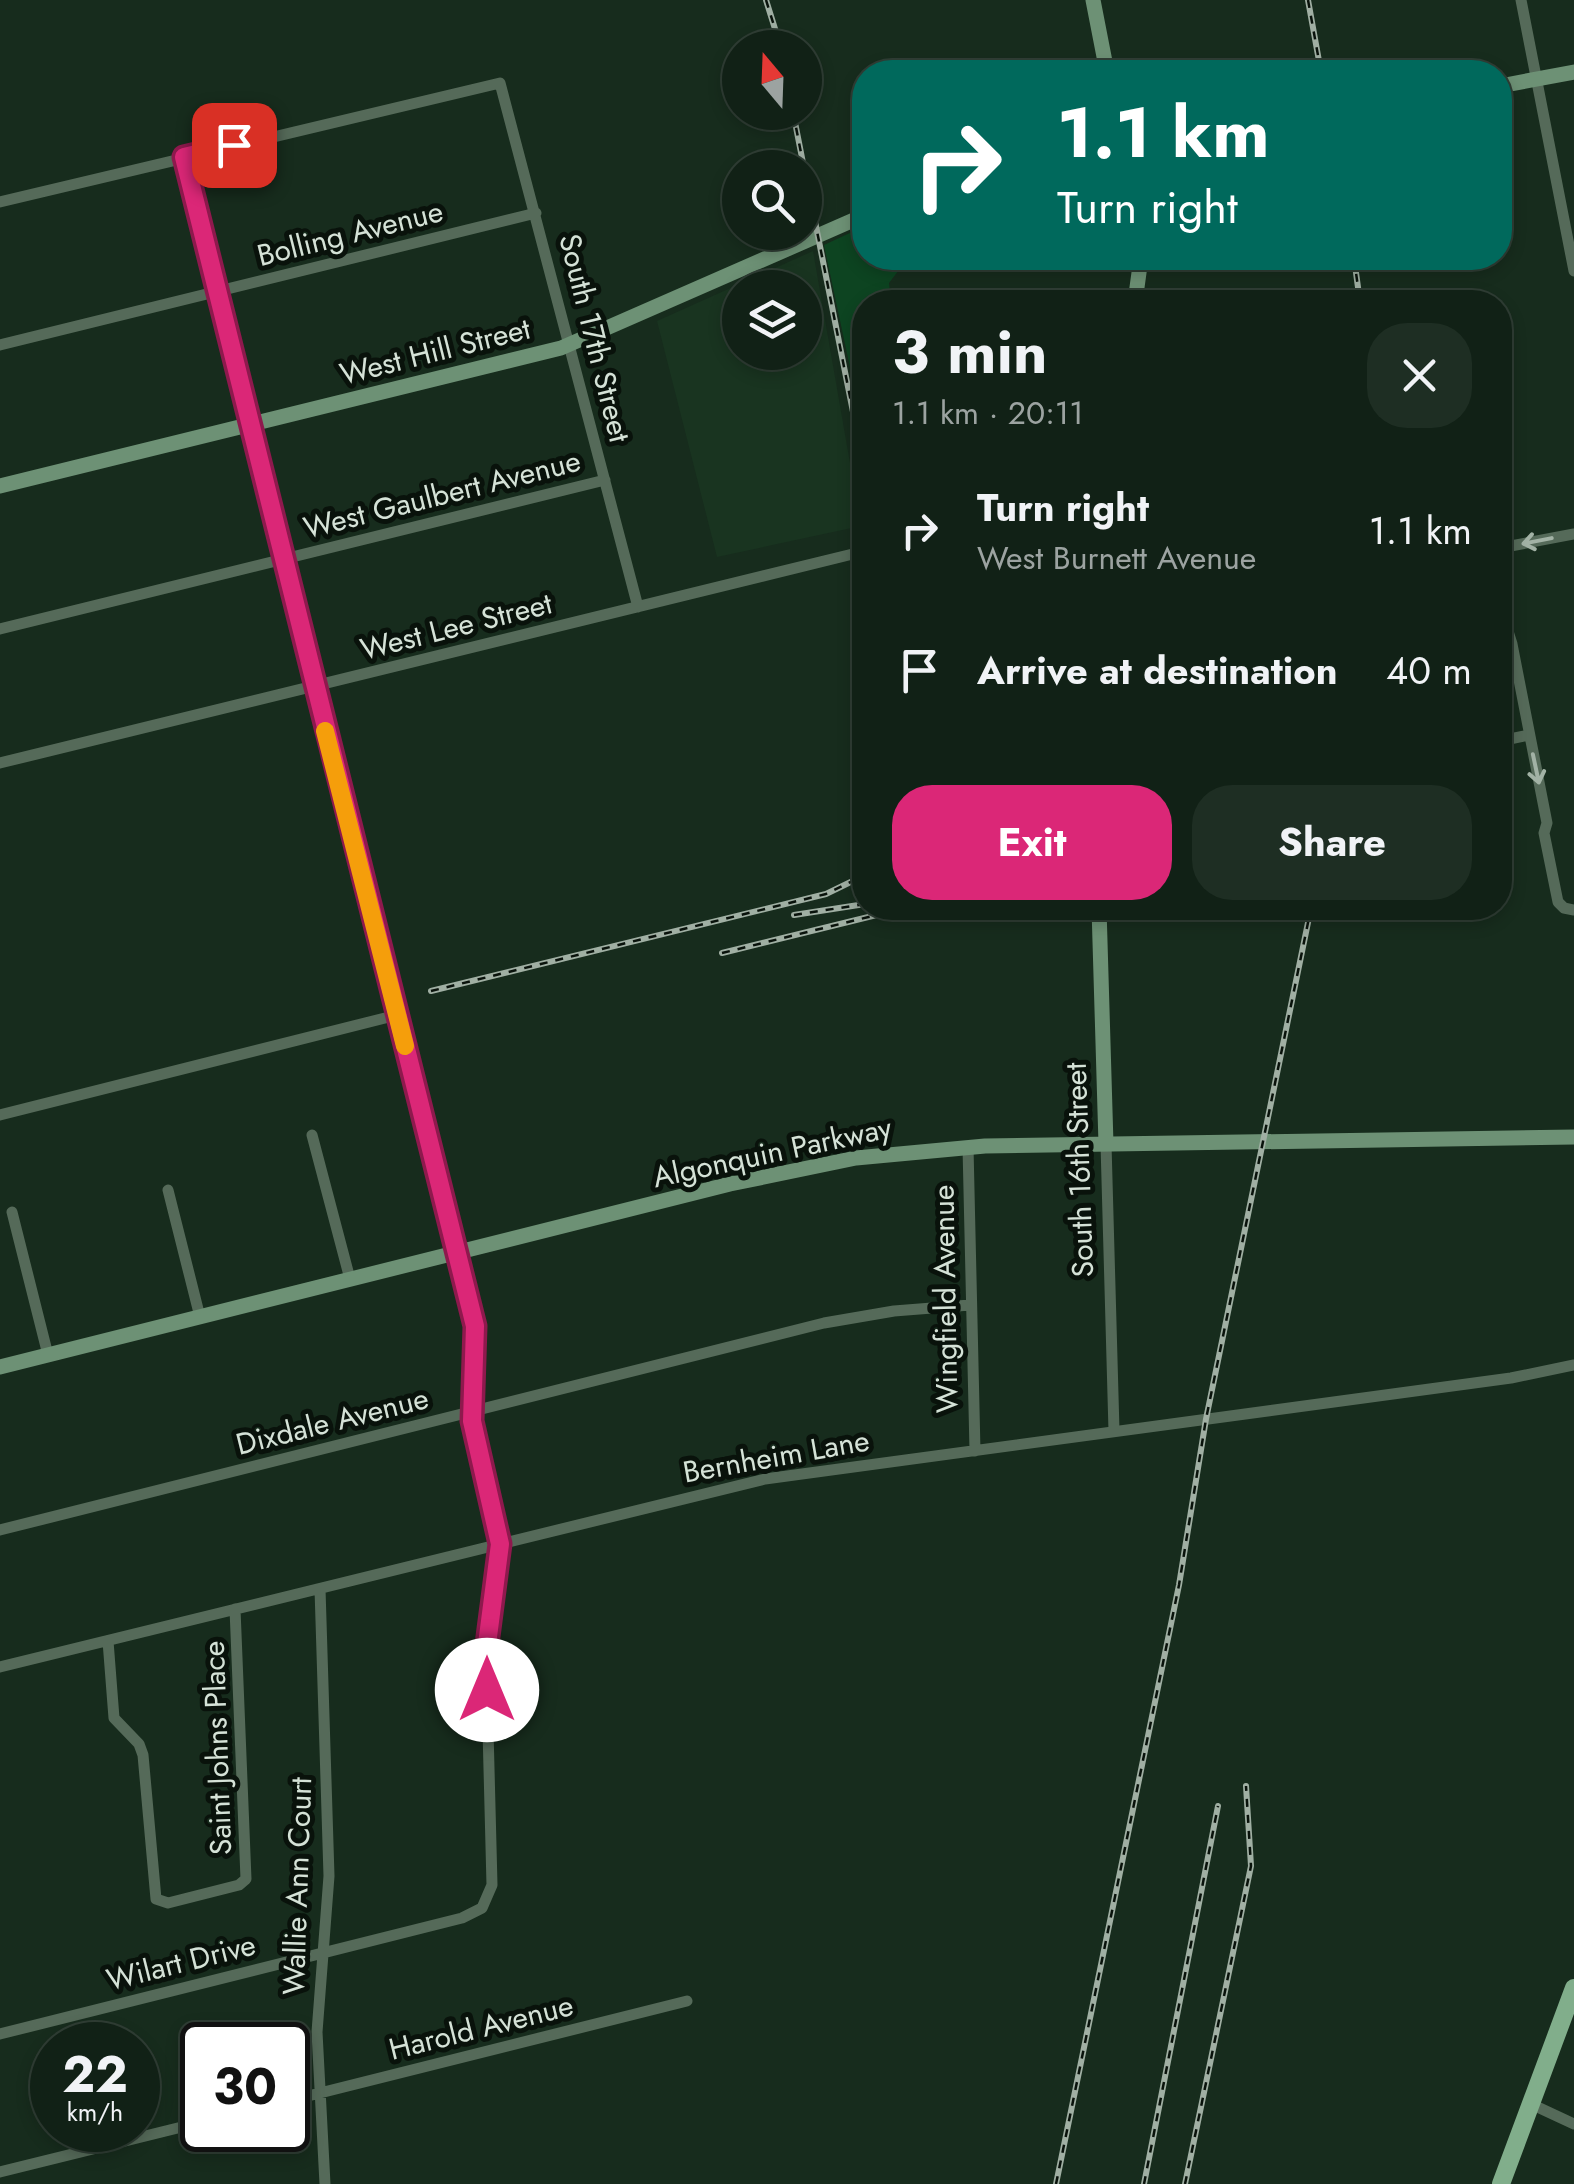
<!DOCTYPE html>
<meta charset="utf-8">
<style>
:root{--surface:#112116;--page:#1e2e23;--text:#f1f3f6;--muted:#9ca3a1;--line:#303e35;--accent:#db2777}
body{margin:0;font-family:Jost,sans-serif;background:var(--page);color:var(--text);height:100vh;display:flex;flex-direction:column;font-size:38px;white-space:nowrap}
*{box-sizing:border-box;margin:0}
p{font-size:32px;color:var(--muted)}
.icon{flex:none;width:55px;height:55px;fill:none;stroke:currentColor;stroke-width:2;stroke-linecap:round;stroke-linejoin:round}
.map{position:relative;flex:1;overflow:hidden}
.side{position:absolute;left:852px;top:290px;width:660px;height:630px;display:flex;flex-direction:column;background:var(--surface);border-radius:40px;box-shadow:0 5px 15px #0003,0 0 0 2px var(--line)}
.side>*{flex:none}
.guide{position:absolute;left:852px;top:60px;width:660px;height:210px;border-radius:40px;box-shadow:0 5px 15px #0003,0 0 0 2px var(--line);background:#00695c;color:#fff;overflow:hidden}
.needle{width:65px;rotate:341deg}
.fabs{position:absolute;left:722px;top:30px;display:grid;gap:20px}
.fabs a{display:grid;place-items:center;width:100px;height:100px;border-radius:50%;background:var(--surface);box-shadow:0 5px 15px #0003,0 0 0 2px var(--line);font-size:50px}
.speed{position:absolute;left:30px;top:2022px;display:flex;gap:20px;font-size:50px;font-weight:700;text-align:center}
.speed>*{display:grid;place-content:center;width:130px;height:130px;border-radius:50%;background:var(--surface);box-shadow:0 5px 15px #0003,0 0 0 2px var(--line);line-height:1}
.speed small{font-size:25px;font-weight:400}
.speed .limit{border:5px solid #111;border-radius:15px;background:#fff;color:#111}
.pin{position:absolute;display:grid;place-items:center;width:85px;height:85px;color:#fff;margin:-42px;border-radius:20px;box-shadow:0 5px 15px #0006}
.me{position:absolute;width:110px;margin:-55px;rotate:0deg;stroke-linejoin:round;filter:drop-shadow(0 0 8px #0008)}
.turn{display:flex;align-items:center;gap:35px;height:210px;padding:0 40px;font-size:45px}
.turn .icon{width:130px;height:130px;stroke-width:2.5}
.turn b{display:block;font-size:70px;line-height:85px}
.round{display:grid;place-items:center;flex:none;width:105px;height:105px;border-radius:40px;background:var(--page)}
.headline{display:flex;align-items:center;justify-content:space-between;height:170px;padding:0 40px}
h1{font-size:60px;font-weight:700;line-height:75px}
.action{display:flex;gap:20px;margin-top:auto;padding:20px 40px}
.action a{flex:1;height:115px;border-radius:40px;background:var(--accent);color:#fff;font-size:40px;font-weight:700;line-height:115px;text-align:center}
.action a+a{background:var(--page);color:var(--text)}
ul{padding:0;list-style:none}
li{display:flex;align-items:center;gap:30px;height:140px;padding:0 40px}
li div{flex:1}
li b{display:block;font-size:38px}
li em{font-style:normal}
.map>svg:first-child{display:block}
.built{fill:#193420;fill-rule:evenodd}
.green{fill:#0d4421}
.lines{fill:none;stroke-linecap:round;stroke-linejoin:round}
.street{stroke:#556a59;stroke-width:11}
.secondary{stroke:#6d9175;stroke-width:15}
.primary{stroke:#81ae8b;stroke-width:18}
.rail-casing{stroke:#a0afa3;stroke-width:6}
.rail{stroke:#09120b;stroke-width:2.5;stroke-dasharray:8;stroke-linecap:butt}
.oneway{stroke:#a2b2a5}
.route-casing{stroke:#8e194d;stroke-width:25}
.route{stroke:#db2777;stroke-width:18}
.slow{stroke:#f59e0b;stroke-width:18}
.labels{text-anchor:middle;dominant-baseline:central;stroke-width:10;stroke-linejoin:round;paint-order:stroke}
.street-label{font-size:30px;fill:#d5e2d7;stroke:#09120b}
</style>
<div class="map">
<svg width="1574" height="2184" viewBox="0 0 1574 2184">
<rect width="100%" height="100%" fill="#172c1d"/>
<path class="built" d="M 813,251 L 861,526 L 717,557 L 657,321 ZM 740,288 L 805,288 L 805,352 L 740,352 Z"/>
<path class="green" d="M 865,226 L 865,258 L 908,258 L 889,283 L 891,302 L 865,302 L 865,438 L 824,245 Z"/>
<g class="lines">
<path class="street" d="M 1521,0 L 1574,271
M 0,202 L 500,83 L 638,607
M 0,345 L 536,213
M 1500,548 L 1574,534
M 1500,606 L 1512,644 L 1547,823 L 1544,833 L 1558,902 L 1564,908 L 1574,910
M 0,629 L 605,480
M 1500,741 L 1529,735
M 0,763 L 865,551
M 0,1115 L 397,1015
M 312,1135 L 350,1279
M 1106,1144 L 1114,1431
M 968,1147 L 975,1451
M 168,1190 L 200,1317
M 12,1212 L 48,1355
M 0,1530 L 824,1323 L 894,1311 L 970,1305
M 320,1589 L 329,1876 L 317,2032 L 325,2184
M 108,1641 L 114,1718 L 139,1744 L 143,1755 L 156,1899 L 168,1903 L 239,1885 L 246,1879 L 235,1609
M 0,1667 L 765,1479 L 1511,1378 L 1574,1365
M 0,2034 L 462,1918 L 482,1908 L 492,1885 L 486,1652 L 500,1544 L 472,1421 L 475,1326 L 184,157
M 288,2101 L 687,2001
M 1531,2104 L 1574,2124
M 0,2172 L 202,2122"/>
<path class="secondary" d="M 1093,0 L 1107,72
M 1500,86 L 1574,72
M 1135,302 L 1141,258
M 0,486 L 561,348 L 865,215
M 1099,908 L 1106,1144
M 0,1367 L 730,1184 L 856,1158 L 985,1146 L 1574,1137"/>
<path class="primary" d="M 1501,2184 L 1574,1988"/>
<g class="rail-casing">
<path id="rail" d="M 766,0 L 781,48
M 1308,0 L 1321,72
M 793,112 L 804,168
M 805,171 L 856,427 L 865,456
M 1354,258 L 1360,302
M 794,915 L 865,904
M 722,953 L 905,908
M 431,991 L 826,894 L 865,875
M 1056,2184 L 1179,1585 L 1206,1419 L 1311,908
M 1144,2184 L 1218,1806
M 1185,2184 L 1251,1866 L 1246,1786"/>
</g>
<use href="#rail" class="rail"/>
</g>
<defs><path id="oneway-shaft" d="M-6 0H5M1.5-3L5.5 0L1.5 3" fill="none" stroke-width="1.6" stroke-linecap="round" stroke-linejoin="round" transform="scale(2.5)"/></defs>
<g class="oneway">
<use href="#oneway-shaft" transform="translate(1537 541) rotate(169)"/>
<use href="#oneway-shaft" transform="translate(1536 769) rotate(78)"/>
</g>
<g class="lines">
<g class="route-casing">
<path id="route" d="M 234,145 L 184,157 L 475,1326 L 472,1421 L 500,1544 L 486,1652 L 487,1690"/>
</g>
<use href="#route" class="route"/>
<path class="slow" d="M 325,731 L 405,1046"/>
</g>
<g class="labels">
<g class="street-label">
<text transform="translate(350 233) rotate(-14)">Bolling Avenue</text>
<text transform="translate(595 338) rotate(76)">South 17th Street</text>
<text transform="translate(435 351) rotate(-14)">West Hill Street</text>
<text transform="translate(442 494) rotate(-14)">West Gaulbert Avenue</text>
<text transform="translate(456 626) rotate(-14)">West Lee Street</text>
<text transform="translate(772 1152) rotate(-12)">Algonquin Parkway</text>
<text transform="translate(1079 1170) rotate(-92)">South 16th Street</text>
<text transform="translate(945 1299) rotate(-91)">Wingfield Avenue</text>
<text transform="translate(332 1421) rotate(-14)">Dixdale Avenue</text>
<text transform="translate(776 1456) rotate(-10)">Bernheim Lane</text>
<text transform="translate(217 1748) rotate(-92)">Saint Johns Place</text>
<text transform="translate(297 1886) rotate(-88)">Wallie Ann Court</text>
<text transform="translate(181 1962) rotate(-14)">Wilart Drive</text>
<text transform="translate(481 2027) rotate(-14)">Harold Avenue</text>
</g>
</g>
</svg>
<div class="fabs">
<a><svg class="needle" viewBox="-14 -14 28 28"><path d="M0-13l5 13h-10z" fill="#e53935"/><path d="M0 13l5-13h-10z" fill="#9ca3a1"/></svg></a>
<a><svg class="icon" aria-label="search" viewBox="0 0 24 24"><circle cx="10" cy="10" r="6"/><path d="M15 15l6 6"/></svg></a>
<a><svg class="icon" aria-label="layers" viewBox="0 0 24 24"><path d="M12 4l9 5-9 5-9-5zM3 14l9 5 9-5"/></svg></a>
</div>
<div class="speed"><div>22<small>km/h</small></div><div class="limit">30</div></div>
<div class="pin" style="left:234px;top:145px;background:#d93025"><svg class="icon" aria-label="arrive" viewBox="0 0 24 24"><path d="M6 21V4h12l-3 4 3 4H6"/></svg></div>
<svg class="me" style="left:487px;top:1690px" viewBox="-20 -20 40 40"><circle r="19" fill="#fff"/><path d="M0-13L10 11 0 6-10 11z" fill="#db2777"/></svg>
<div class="guide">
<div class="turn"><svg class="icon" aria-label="right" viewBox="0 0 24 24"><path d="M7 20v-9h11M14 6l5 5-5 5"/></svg><div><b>1.1 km</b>Turn right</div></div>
</div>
<section class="side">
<div class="headline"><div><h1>3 min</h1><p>1.1 km · 20:11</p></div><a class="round"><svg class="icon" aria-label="close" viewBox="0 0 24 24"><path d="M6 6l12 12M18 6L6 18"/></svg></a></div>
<ul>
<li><svg class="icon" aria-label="right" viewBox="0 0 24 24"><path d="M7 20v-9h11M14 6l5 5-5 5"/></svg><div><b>Turn right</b><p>West Burnett Avenue</p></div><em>1.1 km</em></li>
<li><svg class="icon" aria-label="arrive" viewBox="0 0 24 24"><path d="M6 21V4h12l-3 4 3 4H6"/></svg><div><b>Arrive at destination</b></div><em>40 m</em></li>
</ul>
<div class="action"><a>Exit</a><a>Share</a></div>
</section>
</div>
